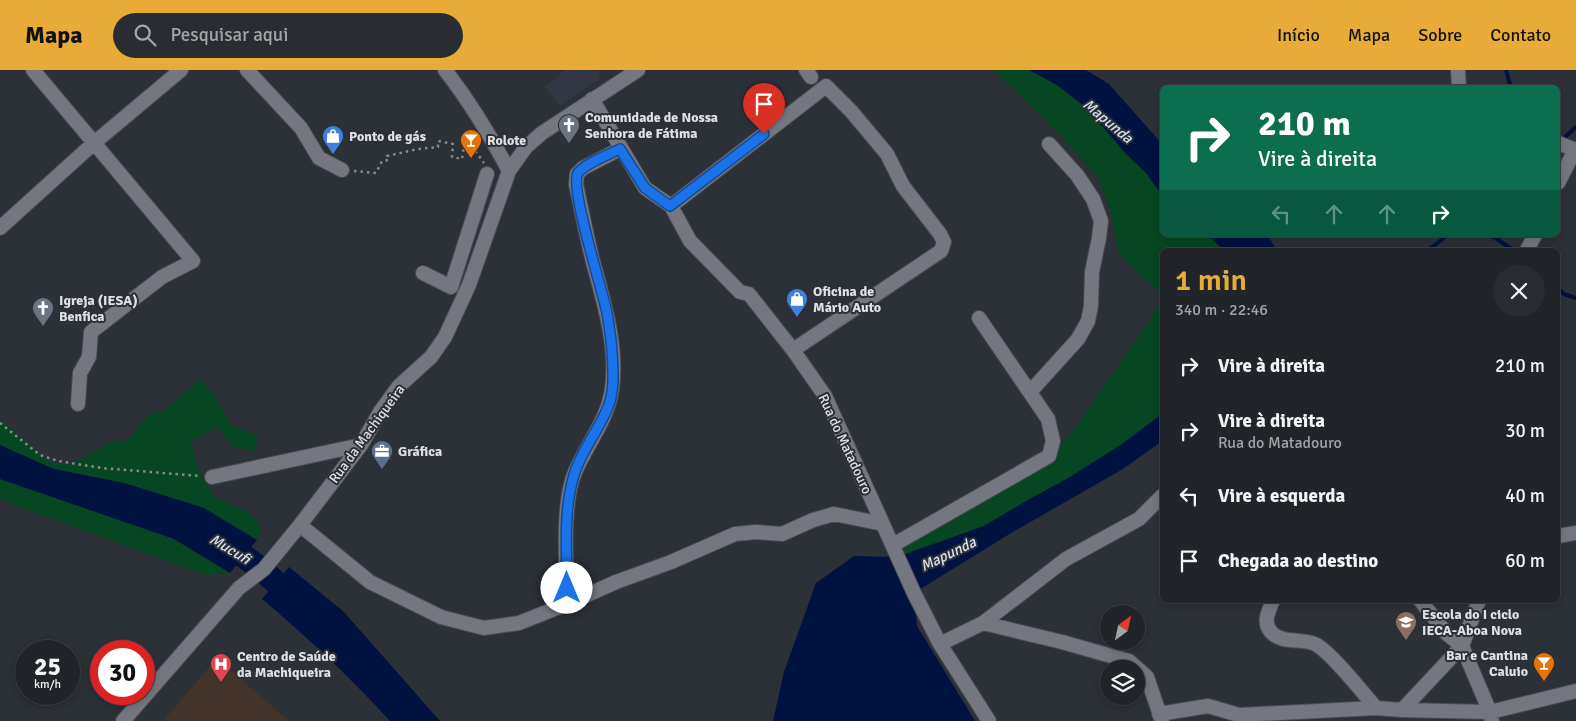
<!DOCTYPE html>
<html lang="pt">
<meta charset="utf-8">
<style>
:root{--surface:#212429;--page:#292c31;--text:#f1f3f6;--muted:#a2a4a8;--line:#3e4146;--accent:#e8ab37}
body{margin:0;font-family:Signika,sans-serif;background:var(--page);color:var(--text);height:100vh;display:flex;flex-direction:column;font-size:19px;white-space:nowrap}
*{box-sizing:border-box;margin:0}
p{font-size:16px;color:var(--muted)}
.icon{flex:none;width:28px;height:28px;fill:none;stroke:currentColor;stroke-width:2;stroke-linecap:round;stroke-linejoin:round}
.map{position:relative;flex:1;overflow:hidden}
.panel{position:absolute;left:1160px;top:178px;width:400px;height:355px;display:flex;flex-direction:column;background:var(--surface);border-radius:8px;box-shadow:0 2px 8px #0003,0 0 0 1px var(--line)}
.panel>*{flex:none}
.top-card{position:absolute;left:1160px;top:15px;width:400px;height:152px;border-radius:8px;box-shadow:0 2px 8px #0003,0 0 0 1px var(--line);background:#0b6e4f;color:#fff;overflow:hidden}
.needle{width:32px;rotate:33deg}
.buttons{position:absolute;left:1100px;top:535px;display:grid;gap:10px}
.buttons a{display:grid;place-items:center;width:45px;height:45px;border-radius:50%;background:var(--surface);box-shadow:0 2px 8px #0003,0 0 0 1px var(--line);font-size:25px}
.speed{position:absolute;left:15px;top:570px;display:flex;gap:10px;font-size:25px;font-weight:700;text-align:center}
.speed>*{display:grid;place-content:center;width:65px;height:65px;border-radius:50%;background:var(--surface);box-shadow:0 2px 8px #0003,0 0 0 1px var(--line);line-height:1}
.speed small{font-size:12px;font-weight:400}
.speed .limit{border:8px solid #d22;background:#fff;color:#111}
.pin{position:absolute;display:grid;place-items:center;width:42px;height:42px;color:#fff;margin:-51px -21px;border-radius:50% 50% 50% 0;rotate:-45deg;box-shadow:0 0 5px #0007}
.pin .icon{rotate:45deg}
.me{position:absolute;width:55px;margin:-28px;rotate:0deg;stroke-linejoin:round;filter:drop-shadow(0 0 4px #0008)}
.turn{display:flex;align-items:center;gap:18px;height:105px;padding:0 15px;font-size:22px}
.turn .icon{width:65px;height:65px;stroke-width:2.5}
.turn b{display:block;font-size:35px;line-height:42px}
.lanes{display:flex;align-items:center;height:48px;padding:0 15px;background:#0003;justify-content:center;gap:25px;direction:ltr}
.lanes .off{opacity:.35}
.round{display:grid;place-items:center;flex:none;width:52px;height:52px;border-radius:26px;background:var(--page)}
.overview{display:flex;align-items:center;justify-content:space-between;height:85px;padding:0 15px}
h1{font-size:30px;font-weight:600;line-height:38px;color:var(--accent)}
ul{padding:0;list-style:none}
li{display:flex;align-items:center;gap:15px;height:65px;padding:0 15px}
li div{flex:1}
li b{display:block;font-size:19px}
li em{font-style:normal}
header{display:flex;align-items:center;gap:30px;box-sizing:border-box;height:70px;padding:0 25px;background:var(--accent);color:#111}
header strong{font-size:24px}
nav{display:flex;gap:28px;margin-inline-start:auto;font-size:18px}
.search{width:350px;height:45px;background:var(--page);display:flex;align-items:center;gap:12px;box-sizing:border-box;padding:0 18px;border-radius:28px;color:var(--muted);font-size:19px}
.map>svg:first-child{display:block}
.built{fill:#323744}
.medical{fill:#443329}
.green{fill:#074622}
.water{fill:#001240}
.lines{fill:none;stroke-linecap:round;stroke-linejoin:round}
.stream{stroke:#001240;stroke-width:4}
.river{stroke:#001240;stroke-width:24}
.minor-casing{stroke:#494c52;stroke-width:16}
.path{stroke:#87898f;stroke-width:2.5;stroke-dasharray:2.5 4;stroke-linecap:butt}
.minor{stroke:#747780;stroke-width:14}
.route-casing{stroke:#114b97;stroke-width:12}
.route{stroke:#1a73e8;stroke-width:9}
.labels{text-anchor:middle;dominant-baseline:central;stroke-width:4;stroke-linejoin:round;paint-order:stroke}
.poi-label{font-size:14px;font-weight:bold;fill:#dee0e5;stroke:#2c3037;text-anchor:start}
.street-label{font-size:14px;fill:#dee0e5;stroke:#2c3037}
.water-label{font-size:15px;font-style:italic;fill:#d7e1f1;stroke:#2c3037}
</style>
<header>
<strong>Mapa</strong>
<div class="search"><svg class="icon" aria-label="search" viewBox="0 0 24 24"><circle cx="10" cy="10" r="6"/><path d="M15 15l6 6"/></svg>Pesquisar aqui</div>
<nav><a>Início</a><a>Mapa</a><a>Sobre</a><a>Contato</a></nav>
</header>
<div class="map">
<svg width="1576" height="651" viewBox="0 0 1576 651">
<rect width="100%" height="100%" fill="#2c3037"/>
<path class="built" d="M 565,0 L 598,0 L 600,8 L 560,36 L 545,17 Z"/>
<path class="medical" d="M 217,588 L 289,651 L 163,651 Z"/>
<path class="green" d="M 993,0 L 1029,0 L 1057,15 L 1089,40 L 1125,83 L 1146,103 L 1162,125 L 1162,165 L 1207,165 L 1224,180 L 1162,180 L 1162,225 L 1119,184 L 1112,148 L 1099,108 L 1044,48 Z
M 1162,232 L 1162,344 L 1122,374 L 1070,407 L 1026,431 L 984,456 L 897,487 L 893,475 L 1049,386 L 1071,364 Z
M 200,309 L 214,325 L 232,355 L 257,366 L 256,381 L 233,377 L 218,357 L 190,371 L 198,398 L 213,426 L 252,444 L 261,459 L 257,470 L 204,438 L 124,413 L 54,399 L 0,375 L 0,349 L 49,392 L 71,394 L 117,369 L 124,373 L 150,344 L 163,341 Z
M 0,409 L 174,469 L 230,503 L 206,505 L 17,436 L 0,429 Z"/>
<path class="water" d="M 1029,0 L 1086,0 L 1109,14 L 1162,74 L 1162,125 L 1146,103 L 1125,83 L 1089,40 L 1057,15 Z
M 1207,165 L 1268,165 L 1276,180 L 1224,180 Z
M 1162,344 L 1162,371 L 1123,399 L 1011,463 L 914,523 L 917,556 L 975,651 L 773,651 L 784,602 L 816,513 L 854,486 L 897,487 L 984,456 L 1026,431 L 1070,407 L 1122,374 Z
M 0,375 L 54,399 L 124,413 L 204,438 L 257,470 L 230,503 L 174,469 L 0,409 Z
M 289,497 L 343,541 L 440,651 L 390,651 C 350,607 307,567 262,529 Z"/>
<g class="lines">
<path class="stream" d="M 1506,0 L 1511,18
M 1561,71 L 1576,57
M 1486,165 L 1494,167 L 1513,180
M 1428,180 L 1448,165
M 1558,218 L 1564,224 L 1576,228"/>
<path class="river" d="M 217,470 C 249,486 274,510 299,534"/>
<g class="minor-casing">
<path id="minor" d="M 33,0 L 193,191 L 162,207 L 91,262 L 89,287 L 80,303 L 78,334
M 247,0 L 301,58 L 319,88 L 342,100
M 445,0 C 470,32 490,65 509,101
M 806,0 L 811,7
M 1458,0 L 1459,18
M 592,29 L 645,118 L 671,136 L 690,171 L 740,222 L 749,224 L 793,280 L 825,326 L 914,523 L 940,574 L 989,651
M 1558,73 L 1576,80
M 1558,113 L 1575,80
M 671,136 L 826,16 L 851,41 L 887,84 L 903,116 L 940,164 L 944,172 L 941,181 L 793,280
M 0,158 L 94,73 L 181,0
M 1527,180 L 1535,165
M 423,203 L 451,217 L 487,104
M 1030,322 L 1078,269 L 1088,251 L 1091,236 L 1092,202 L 1099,168 L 1101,151 L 1093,129 L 1077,105 L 1049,74
M 212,407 L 361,375
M 300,455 L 370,512 L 441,547 L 484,558 L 519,553 L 567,534 L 616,512 L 671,492 L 735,464 L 756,462 L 782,464 L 813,450 L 834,444 L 883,454
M 1558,466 L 1576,463
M 893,475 L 1049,386 L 1053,371 L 1048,349 L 979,248
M 1273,530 C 1269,541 1262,552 1271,562 C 1281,574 1302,568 1315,574 C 1330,581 1363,623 1376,638
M 1420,530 L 1446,563 L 1462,576 L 1490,642 L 1492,651
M 567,534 C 567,498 561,435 575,402 C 587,374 608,349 612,319 C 618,275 603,230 592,188 C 586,163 581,138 576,114 L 577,104 L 583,98 L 620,79
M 983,553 L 1062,572 L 1129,591 L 1147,607 L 1162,651
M 940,574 L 983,553 L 1066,489 L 1139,449 L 1162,426
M 1402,640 L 1462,576 L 1479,530
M 1159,644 L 1208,636 L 1239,645 L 1376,638 L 1402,640 L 1490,642 L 1576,621
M 123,651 L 239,518 L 264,499 L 300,455 L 361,375 L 380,342 L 399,316 L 431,287 L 445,267 L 469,215 L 509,101 L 526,77 L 542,63 L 638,0"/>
</g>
<path class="path" d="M 354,101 L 376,103 L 382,91 L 388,90 L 387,86 L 418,79 L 438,77 L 438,71 L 453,74 L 452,87 L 462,89 L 464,77 L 471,75 L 484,93
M 0,353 L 40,385 L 58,391 L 102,398 L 200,406"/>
<use href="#minor" class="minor"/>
</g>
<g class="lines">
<g class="route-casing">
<path id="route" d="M 567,518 C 567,480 563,441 574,405 C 581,381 599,360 608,337 C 615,321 613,298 612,281 C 611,268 609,255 607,243 C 603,222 569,116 578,103 C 584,94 610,84 620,79 L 645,118 L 670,136 L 764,64"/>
</g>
<use href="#route" class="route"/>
</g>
<defs>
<g id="church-pin" transform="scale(1.125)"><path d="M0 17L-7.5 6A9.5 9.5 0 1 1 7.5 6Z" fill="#6b7280" stroke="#2c3037"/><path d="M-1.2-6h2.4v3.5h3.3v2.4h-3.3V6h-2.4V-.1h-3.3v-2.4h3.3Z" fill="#fff"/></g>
<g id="shop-pin" transform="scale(1.125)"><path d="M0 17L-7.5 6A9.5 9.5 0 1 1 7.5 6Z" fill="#3f7fe0" stroke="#2c3037"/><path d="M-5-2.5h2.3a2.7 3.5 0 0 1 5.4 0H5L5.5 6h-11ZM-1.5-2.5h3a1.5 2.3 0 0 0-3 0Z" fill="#fff"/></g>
<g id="bar-pin" transform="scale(1.125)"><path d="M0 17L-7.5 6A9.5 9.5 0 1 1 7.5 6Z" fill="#e8710a" stroke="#2c3037"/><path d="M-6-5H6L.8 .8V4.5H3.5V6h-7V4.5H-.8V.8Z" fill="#fff"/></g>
<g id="office-pin" transform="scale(1.125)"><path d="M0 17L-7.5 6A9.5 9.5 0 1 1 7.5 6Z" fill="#5c6f8a" stroke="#2c3037"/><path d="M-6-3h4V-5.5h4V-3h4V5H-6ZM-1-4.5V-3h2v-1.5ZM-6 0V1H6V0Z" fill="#fff"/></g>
<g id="school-pin" transform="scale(1.125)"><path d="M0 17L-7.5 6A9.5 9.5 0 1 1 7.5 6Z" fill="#8d6e63" stroke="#2c3037"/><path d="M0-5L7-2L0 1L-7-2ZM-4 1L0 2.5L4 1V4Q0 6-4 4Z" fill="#fff"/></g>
<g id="hospital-pin" transform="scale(1.125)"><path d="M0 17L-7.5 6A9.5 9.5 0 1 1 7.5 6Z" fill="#e0444e" stroke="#2c3037"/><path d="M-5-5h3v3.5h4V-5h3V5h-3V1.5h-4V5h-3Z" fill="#fff"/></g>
</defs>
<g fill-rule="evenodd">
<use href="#church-pin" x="569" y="55"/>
<use href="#shop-pin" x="333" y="66"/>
<use href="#bar-pin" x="471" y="70"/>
<use href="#shop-pin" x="797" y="229"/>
<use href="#church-pin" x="43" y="238"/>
<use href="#office-pin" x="382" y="381"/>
<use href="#school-pin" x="1406" y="552"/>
<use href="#bar-pin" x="1544" y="593"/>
<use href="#hospital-pin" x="221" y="594"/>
</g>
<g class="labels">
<g class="poi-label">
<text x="585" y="47">Comunidade de Nossa<tspan x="585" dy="16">Senhora de Fátima</tspan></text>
<text x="349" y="66">Ponto de gás</text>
<text x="487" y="70">Rolote</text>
<text x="813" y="221">Oficina de<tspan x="813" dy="16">Mário Auto</tspan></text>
<text x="59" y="230">Igreja (IESA)<tspan x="59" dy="16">Benfica</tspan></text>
<text x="398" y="381">Gráfica</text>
<text x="1422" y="544">Escola do I ciclo<tspan x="1422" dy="16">IECA-Aboa Nova</tspan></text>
<text x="1528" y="585" text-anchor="end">Bar e Cantina<tspan x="1528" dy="16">Caluio</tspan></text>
<text x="237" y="586">Centro de Saúde<tspan x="237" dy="16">da Machiqueira</tspan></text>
</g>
<g class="street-label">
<text transform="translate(367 364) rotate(-54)">Rua da Machiqueira</text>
<text transform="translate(845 374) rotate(65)">Rua do Matadouro</text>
</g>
<g class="water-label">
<text transform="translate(1108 51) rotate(40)">Mapunda</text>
<text transform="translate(230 479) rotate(31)">Mucufi</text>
<text transform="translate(948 484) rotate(-26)">Mapunda</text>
</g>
</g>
</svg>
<div class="buttons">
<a><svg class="needle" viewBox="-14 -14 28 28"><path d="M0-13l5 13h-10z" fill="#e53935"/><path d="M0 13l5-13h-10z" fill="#a2a4a8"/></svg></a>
<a><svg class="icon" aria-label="layers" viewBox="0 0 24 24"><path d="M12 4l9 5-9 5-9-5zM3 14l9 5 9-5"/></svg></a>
</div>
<div class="speed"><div>25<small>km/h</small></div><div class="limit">30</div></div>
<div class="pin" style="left:764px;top:64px;background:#d93025"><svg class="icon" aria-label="arrive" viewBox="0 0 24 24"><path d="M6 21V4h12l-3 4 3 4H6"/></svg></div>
<svg class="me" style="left:567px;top:518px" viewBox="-20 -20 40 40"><circle r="19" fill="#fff"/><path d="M0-13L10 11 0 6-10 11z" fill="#1a73e8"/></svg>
<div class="top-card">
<div class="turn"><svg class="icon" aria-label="right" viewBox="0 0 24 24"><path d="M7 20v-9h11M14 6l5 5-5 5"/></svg><div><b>210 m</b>Vire à direita</div></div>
<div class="lanes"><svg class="icon off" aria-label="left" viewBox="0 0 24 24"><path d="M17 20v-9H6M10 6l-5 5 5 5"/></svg><svg class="icon off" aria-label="ahead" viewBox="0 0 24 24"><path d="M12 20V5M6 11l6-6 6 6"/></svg><svg class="icon off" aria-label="ahead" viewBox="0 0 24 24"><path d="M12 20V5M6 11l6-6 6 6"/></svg><svg class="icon" aria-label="right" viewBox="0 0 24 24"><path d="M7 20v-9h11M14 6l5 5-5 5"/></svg></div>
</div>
<section class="panel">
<div class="overview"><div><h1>1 min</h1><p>340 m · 22:46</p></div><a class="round"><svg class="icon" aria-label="close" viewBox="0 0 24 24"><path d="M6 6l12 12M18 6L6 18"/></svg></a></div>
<ul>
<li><svg class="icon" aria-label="right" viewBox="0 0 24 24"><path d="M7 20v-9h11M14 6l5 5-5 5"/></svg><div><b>Vire à direita</b></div><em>210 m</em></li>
<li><svg class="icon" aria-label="right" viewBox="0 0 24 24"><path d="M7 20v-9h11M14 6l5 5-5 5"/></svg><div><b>Vire à direita</b><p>Rua do Matadouro</p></div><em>30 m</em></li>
<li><svg class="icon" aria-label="left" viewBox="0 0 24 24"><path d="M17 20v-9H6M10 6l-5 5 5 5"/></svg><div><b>Vire à esquerda</b></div><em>40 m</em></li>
<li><svg class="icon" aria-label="arrive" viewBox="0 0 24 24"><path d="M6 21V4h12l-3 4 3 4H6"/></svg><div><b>Chegada ao destino</b></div><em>60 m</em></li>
</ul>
</section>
</div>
